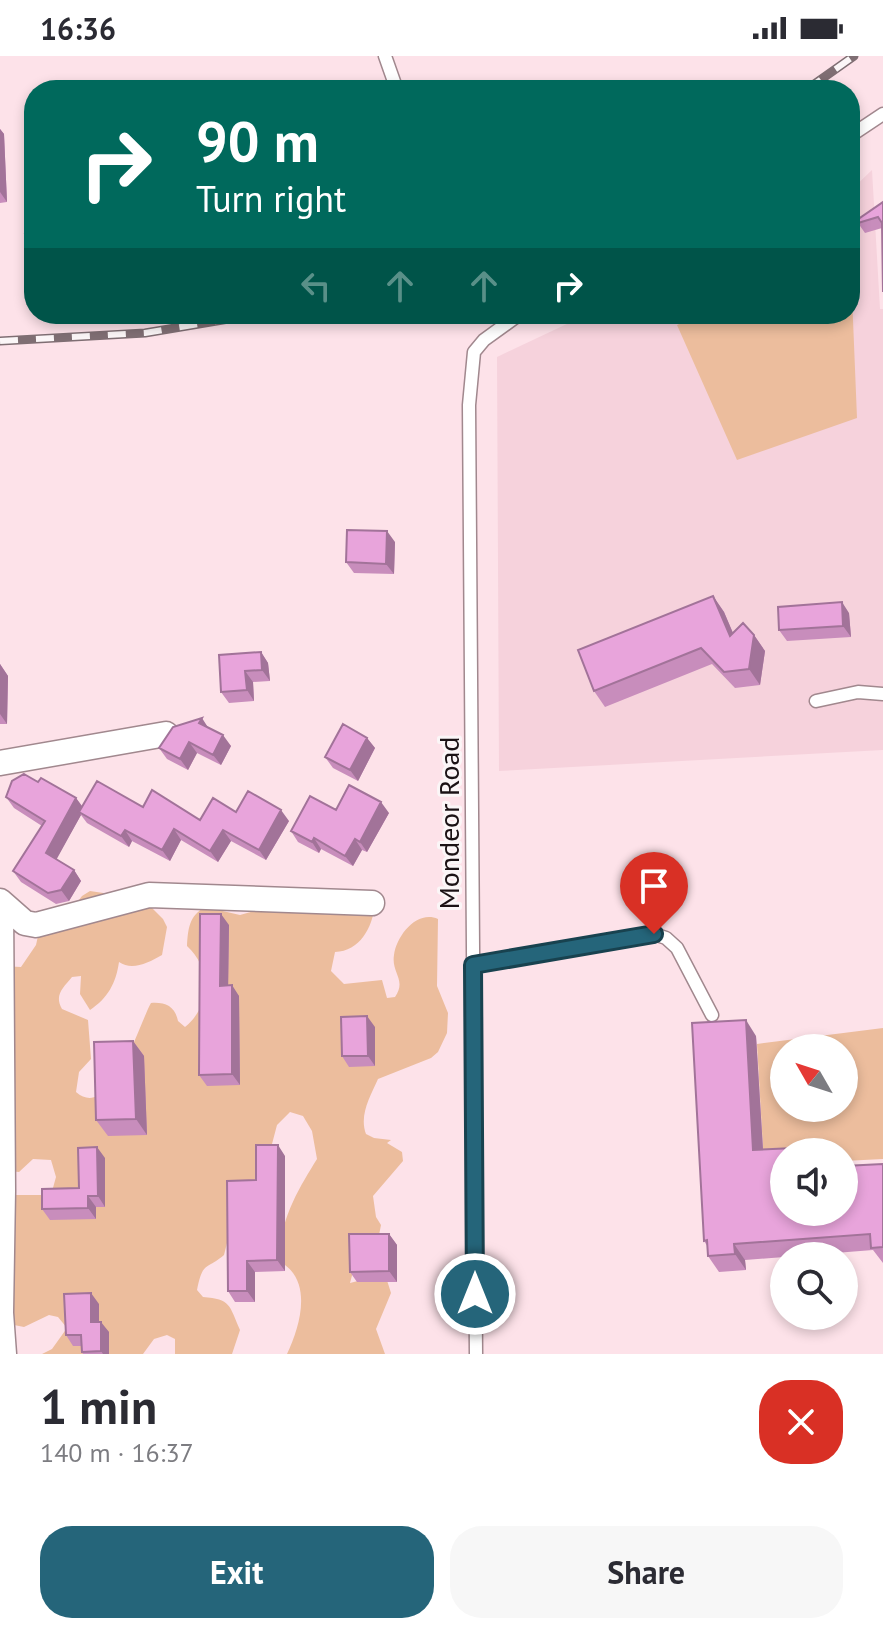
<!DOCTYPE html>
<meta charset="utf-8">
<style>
:root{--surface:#fff;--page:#f7f7f7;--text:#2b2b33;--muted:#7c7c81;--accent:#25657a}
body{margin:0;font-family:"PT Sans",sans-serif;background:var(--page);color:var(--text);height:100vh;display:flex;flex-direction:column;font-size:30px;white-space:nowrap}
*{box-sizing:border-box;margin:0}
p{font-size:26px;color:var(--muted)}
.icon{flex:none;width:44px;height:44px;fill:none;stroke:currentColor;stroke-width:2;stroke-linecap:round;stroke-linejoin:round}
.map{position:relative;height:1298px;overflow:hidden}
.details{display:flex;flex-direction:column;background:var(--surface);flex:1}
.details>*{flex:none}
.hud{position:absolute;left:24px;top:24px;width:836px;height:244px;border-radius:32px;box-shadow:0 4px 12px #0003;background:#00695c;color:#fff;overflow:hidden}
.needle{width:52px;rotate:309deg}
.fabs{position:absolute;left:770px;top:978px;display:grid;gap:16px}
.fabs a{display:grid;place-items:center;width:88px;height:88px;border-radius:50%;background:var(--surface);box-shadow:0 4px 12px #0003;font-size:40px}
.pin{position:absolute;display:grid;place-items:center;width:68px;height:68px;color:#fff;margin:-82px -34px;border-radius:50% 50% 50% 0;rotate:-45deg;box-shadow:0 0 8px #0007}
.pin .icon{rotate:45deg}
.me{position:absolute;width:88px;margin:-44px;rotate:0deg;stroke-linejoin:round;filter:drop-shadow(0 0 6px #0008)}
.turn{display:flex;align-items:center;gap:28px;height:168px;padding:0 40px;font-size:36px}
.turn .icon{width:104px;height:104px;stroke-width:2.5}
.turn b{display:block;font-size:56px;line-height:68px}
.lanes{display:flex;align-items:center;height:76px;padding:0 40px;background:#0003;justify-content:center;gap:40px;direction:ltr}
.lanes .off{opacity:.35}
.round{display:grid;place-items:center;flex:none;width:84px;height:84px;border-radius:32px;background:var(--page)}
.headline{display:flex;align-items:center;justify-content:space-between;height:136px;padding:0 40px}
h1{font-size:48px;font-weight:700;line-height:60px}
.action{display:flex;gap:16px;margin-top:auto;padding:16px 40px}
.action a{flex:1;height:92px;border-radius:32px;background:var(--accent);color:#fff;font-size:32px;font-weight:700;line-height:92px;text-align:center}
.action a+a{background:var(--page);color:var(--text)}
.status{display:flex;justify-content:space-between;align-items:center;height:56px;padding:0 40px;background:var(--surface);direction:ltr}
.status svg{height:22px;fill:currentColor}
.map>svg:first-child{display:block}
.built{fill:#f6d2dc}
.green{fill:#ecbd9d;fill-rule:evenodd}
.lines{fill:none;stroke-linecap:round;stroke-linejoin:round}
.lane-casing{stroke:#a1888e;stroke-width:15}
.street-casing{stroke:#a1888e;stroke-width:27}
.lane{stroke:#fff;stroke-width:12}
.street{stroke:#fff;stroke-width:24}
.rail-casing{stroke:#7f6e73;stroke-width:9}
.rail{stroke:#fbf6f7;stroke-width:6;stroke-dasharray:18;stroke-linecap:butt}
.wall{fill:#c88dbc}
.shaded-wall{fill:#a27399}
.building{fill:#e8a4db;stroke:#a27399;stroke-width:2}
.route-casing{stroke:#18424f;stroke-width:20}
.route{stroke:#25657a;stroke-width:14}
.labels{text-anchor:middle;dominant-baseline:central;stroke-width:6;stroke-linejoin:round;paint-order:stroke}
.street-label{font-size:28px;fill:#1b1215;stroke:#fbf6f7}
</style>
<div class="status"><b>16:36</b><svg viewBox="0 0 49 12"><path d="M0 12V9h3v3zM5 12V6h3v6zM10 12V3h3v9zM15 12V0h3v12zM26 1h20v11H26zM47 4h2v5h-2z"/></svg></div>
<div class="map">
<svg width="883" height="1298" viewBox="0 0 883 1298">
<rect width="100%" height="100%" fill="#fde2e9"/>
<path class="built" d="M 872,114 L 880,253 L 883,253 L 883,694 L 499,715 L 497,301 L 588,258 L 850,258 L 850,135 Z"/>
<path class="green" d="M 850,190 L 857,362 L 737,404 L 677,269 L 701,258 L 850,258 Z
M 90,835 L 143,843 L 163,863 L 167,871 L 162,899 C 148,907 132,915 119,906 C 116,927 108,942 90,954 L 80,938 L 81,920 L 72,921 C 63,932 54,939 62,953 L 88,964 L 91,1003 L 79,1016 L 76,1036 C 111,1067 139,968 151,947 C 165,946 175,950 178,965 L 185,971 C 212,949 211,912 187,890 C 188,873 189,860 205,851 L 240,859 L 258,854 L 375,849 C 372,872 360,895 335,896 L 331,915 L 344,928 L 382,924 L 387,942 L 395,941 C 407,924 391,917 394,899 C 397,879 417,854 438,863 L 437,930 L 448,957 L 447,977 L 438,996 L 431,1002 L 378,1023 C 370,1041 359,1059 366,1078 L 374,1082 L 391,1084 L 387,1087 L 402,1096 L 403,1105 L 373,1140 L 376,1161 L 381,1169 L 379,1179 L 355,1208 L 350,1227 L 385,1218 L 391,1237 L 376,1273 L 385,1298 L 287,1298 C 300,1271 313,1226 282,1207 C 275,1171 299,1132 317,1103 L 312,1075 L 303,1060 L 290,1056 L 277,1069 L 272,1088 L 269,1126 L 229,1179 L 224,1199 C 205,1215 203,1205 197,1234 L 203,1241 C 231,1243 229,1249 240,1274 L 232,1298 L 175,1298 L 175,1283 L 167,1279 L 154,1283 L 143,1298 L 42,1298 L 52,1293 L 67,1272 L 58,1261 L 49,1259 L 24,1271 L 14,1269 L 0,1181 L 15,1139 L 51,1139 L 56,1121 L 51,1104 L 33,1103 L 19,1116 L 9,1115 L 1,910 L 21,911 L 36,889 L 40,871 L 70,856 L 82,840 Z
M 883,972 L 883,1103 L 844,1105 L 844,1096 L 784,1096 L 764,1110 L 757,988 ZM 784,992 L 844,992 L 844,1052 L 784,1052 Z"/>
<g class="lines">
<g class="lane-casing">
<path id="lane" d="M 385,0 L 397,34
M 850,80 L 883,58
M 816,645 L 858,636 L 883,638
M 473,909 L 654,878 L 666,882 L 677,892 L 712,959
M 476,1298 L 469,349 L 474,296 L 484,284 L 520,258"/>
</g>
<g class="street-casing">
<path id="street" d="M 0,707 L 166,678
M 0,845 L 25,867 L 36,869 L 149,839 L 372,847
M 1,848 L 3,1135 L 1,1257 L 4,1298"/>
</g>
<use href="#lane" class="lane"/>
<use href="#street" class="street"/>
<g class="rail-casing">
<path id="rail" d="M 806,34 L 854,0
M 0,285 L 145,277 L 259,258"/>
</g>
<use href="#rail" class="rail"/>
</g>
<path class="wall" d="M 0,73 L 4,78 L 7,146 L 0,147 Z
M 34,142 L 34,184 L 29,182 L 25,177 Z
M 883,146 L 882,172 L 865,177 L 858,167 Z
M 395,486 L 394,518 L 354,517 L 346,506 Z
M 713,540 L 724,556 L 733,577 L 754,579 L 765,595 L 760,629 L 735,632 L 712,608 L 605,651 L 594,635 Z
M 849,557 L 851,581 L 787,585 L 779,574 Z
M 261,596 L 268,607 L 270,625 L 253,626 L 254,645 L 229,647 L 221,636 Z
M 0,608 L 8,620 L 7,668 L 0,668 Z
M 209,672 L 231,690 L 221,709 L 197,697 L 188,714 L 167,703 L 159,692 Z
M 367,682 L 375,692 L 358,725 L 333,712 L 325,701 Z
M 38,726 L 76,742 L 82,750 L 143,751 L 200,764 L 236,756 L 289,765 L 266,804 L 231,785 L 218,806 L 181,784 L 170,805 L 132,785 L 129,791 L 87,767 L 81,759 L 56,803 L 74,814 L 81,825 L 69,845 L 56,848 L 21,826 L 13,815 L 42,770 L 14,752 L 6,741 Z
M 336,754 L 389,757 L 367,796 L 362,794 L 353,810 L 321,793 L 319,797 L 298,786 L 291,775 Z
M 229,869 L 228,929 L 239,940 L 240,1029 L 207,1030 L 199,1019 Z
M 375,971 L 375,1010 L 349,1011 L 342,1000 Z
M 756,980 L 763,1094 L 836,1090 L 841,1096 L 784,1096 L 844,1156 L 844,1100 L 847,1105 L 848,1110 L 883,1108 L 883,1207 L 873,1194 L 745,1204 L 746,1214 L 719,1216 L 708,1200 L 708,1191 L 704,1185 Z
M 133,985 L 144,1000 L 147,1079 L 108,1080 L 96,1064 Z
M 285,1100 L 285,1215 L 255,1216 L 255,1246 L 235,1246 L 228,1235 L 256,1124 Z
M 105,1102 L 105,1151 L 96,1151 L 96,1163 L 50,1164 L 42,1153 L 79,1132 Z
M 389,1178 L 397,1189 L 397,1226 L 357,1226 L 350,1216 Z
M 99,1248 L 99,1266 L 109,1276 L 109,1298 L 83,1298 L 82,1296 L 82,1290 L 73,1290 L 66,1279 Z"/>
<path class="shaded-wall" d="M 0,73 L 4,78 L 7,146 L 0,136 Z
M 387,475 L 395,486 L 394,518 L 386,508 Z
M 713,540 L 724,556 L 741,596 L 730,580 Z
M 842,546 L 849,557 L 851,581 L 843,570 Z
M 754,579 L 765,595 L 760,629 L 749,613 Z
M 261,596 L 268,607 L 270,625 L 262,614 Z
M 0,608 L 8,620 L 7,668 L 0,658 Z
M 245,615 L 253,626 L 254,645 L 247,634 Z
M 202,662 L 209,673 L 199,667 Z
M 223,679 L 231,690 L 221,709 L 213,699 Z
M 367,682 L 375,692 L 358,725 L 350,714 Z
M 189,686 L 197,697 L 188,714 L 180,703 Z
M 76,742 L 84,753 L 79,756 L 81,759 L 54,808 L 46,797 Z
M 381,746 L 389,757 L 367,796 L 360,786 Z
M 281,754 L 289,765 L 266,804 L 259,794 Z
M 174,773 L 181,784 L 170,805 L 162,794 Z
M 125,774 L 132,785 L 129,791 L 121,780 Z
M 223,774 L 231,785 L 218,806 L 210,795 Z
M 314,782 L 321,793 L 319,797 L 312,786 Z
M 355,783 L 362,794 L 353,810 L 345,800 Z
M 74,814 L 81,825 L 69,845 L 61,834 Z
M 221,858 L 229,869 L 228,941 L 220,930 Z
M 232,929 L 239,940 L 240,1029 L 232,1018 Z
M 367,960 L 375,971 L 375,1010 L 368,1000 Z
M 746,964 L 756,980 L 764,1110 L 753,1094 Z
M 133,985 L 144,1000 L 147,1079 L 136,1063 Z
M 278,1089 L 285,1100 L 285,1215 L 277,1204 Z
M 97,1091 L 105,1102 L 105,1151 L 98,1140 Z
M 844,1100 L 847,1105 L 849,1126 L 844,1120 Z
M 88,1140 L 96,1151 L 96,1163 L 88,1152 Z
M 389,1178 L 397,1189 L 397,1226 L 389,1215 Z
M 734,1188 L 745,1204 L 746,1214 L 735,1198 Z
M 247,1205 L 255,1216 L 255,1246 L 247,1235 Z
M 91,1237 L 99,1248 L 99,1277 L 91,1266 Z
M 101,1266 L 109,1276 L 109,1298 L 103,1298 L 101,1295 Z"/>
<path class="building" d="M 34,142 L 34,179 L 25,177 Z
M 883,146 L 883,236 L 882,167 L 878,161 L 858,167 L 857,164 Z
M 347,474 L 387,475 L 386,508 L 346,506 Z
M 713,540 L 730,580 L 743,567 L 754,579 L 749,613 L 724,616 L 701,592 L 594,635 L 578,594 Z
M 842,546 L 843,570 L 779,574 L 778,551 Z
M 261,596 L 262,614 L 245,615 L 247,634 L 221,636 L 219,599 Z
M 202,662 L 199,667 L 223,679 L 213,699 L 189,686 L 180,703 L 159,692 L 173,671 Z
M 343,668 L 367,682 L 350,714 L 325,701 Z
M 24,718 L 38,726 L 41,722 L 76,742 L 46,797 L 74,814 L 61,834 L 48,837 L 13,815 L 45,765 L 6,741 L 12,725 Z
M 97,725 L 143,751 L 152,734 L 200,764 L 213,742 L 236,756 L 248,735 L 281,754 L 259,794 L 223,774 L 210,795 L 174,773 L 162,794 L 125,774 L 121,780 L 79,756 Z
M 349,729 L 381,746 L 360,786 L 355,783 L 345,800 L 314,782 L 312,786 L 291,775 L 310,740 L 336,754 Z
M 200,858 L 221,858 L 220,930 L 232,929 L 232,1018 L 199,1019 Z
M 367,960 L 368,1000 L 342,1000 L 341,961 Z
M 746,964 L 753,1094 L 836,1090 L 837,1096 L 784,1096 L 784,1156 L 844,1156 L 844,1110 L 883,1108 L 883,1191 L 871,1192 L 870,1178 L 734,1188 L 735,1198 L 708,1200 L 707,1184 L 704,1185 L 692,967 Z
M 133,985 L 136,1063 L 96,1064 L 94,986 Z
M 256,1089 L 278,1089 L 277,1204 L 247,1205 L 247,1235 L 228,1235 L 227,1125 L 256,1124 Z
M 97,1091 L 98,1140 L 88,1140 L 88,1152 L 42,1153 L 42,1133 L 79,1132 L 78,1092 Z
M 349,1178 L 389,1178 L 389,1215 L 350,1216 Z
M 91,1237 L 91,1266 L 101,1266 L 101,1295 L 82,1296 L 81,1279 L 66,1279 L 64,1238 Z"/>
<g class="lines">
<g class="route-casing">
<path id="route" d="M 475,1238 L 473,909 L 654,878"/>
</g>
<use href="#route" class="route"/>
</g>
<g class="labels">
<g class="street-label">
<text transform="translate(448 767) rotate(-90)">Mondeor Road</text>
</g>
</g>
</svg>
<div class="fabs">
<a><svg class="needle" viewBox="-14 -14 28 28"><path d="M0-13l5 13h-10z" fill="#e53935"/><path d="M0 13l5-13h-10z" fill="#7c7c81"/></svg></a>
<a><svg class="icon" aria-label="sound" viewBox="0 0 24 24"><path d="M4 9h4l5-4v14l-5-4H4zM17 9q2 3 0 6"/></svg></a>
<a><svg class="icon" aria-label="search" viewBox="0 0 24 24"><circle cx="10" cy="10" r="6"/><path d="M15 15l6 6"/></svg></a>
</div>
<div class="pin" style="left:654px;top:878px;background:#d93025"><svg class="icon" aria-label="arrive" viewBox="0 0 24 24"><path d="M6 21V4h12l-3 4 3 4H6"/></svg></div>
<svg class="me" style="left:475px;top:1238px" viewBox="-20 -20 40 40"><circle r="17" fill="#25657a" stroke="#fff" stroke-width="3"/><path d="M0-11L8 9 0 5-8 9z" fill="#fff"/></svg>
<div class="hud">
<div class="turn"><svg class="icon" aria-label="right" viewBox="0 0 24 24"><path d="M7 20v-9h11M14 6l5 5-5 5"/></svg><div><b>90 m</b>Turn right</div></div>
<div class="lanes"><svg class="icon off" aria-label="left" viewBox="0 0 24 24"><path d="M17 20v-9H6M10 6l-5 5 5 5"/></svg><svg class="icon off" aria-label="ahead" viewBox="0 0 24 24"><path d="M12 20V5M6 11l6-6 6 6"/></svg><svg class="icon off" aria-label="ahead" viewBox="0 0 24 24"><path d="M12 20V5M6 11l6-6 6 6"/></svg><svg class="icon" aria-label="right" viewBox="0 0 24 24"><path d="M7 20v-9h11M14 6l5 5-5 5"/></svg></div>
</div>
</div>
<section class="details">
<div class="headline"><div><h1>1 min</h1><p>140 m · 16:37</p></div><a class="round" style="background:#d93025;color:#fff"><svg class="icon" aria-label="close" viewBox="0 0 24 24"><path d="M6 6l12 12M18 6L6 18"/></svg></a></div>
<div class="action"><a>Exit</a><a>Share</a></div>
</section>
